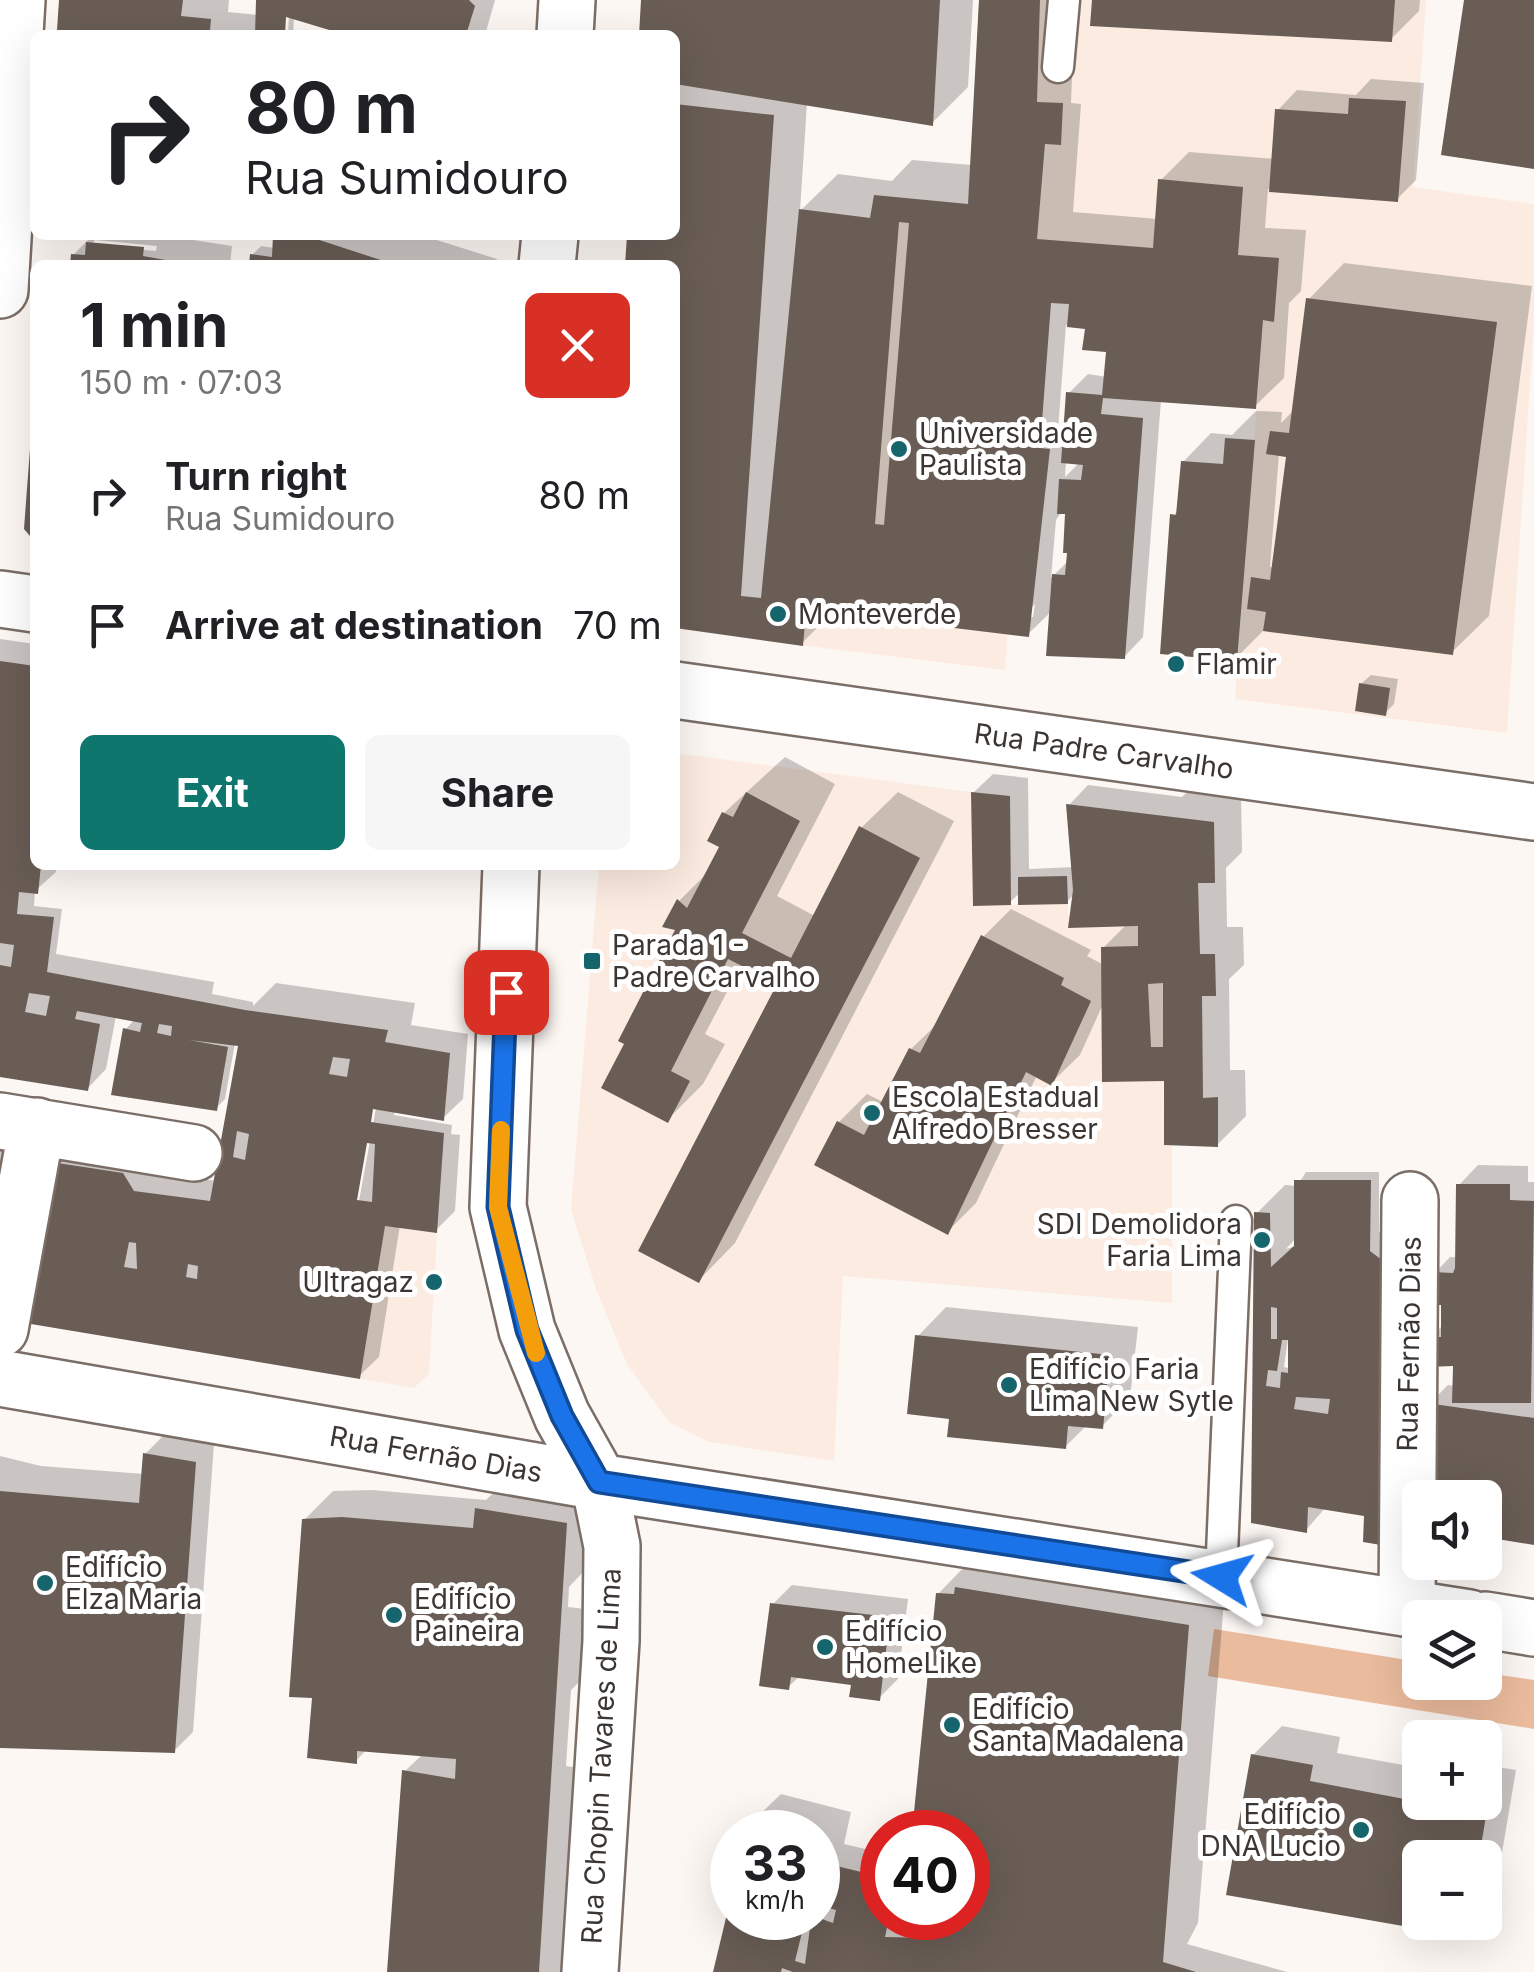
<!DOCTYPE html>
<meta charset="utf-8">
<style>
:root{--surface:#fff;--page:#f6f6f6;--text:#202124;--muted:#757577;--accent:#0f766e}
body{margin:0;font-family:Inter,sans-serif;background:var(--page);color:var(--text);height:100vh;display:flex;flex-direction:column;font-size:38px;white-space:nowrap}
*{box-sizing:border-box;margin:0}
p{font-size:32px;color:var(--muted)}
.icon{flex:none;width:55px;height:55px;fill:none;stroke:currentColor;stroke-width:2;stroke-linecap:round;stroke-linejoin:round}
.map{position:relative;flex:1;overflow:hidden}
.details{position:absolute;left:30px;top:260px;width:650px;height:610px;display:flex;flex-direction:column;background:var(--surface);border-radius:15px;box-shadow:0 10px 40px #0002}
.details>*{flex:none}
.hud{position:absolute;left:30px;top:30px;width:650px;height:210px;border-radius:15px;box-shadow:0 10px 40px #0002;background:#fff;color:var(--text);overflow:hidden}
.buttons{position:absolute;left:1402px;top:1480px;display:grid;gap:20px}
.buttons a{display:grid;place-items:center;width:100px;height:100px;border-radius:15px;background:var(--surface);box-shadow:0 10px 40px #0002;font-size:50px}
.speed{position:absolute;left:710px;top:1810px;display:flex;gap:20px;font-size:50px;font-weight:700;text-align:center}
.speed>*{display:grid;place-content:center;width:130px;height:130px;border-radius:50%;background:var(--surface);box-shadow:0 10px 40px #0002;line-height:1}
.speed small{font-size:25px;font-weight:400}
.speed .limit{border:15px solid #d22;background:#fff;color:#111}
.pin{position:absolute;display:grid;place-items:center;width:85px;height:85px;color:#fff;margin:-42px;border-radius:20px;box-shadow:0 5px 15px #0006}
.me{position:absolute;width:110px;margin:-55px;rotate:278deg;stroke-linejoin:round;filter:drop-shadow(0 0 8px #0008)}
.turn{display:flex;align-items:center;gap:35px;height:210px;padding:0 50px;font-size:45px}
.turn .icon{width:130px;height:130px;stroke-width:2.5}
.turn b{display:block;font-size:70px;line-height:85px}
.round{display:grid;place-items:center;flex:none;width:105px;height:105px;border-radius:15px;background:var(--page)}
.summary{display:flex;align-items:center;justify-content:space-between;height:170px;padding:0 50px}
h1{font-size:60px;font-weight:700;line-height:75px}
.action{display:flex;gap:20px;margin-top:auto;padding:20px 50px}
.action a{flex:1;height:115px;border-radius:15px;background:var(--accent);color:#fff;font-size:40px;font-weight:700;line-height:115px;text-align:center}
.action a+a{background:var(--page);color:var(--text)}
ul{padding:0;list-style:none}
li{display:flex;align-items:center;gap:30px;height:130px;padding:0 50px}
li div{flex:1}
li b{display:block;font-size:38px}
li em{font-style:normal}
.map>svg:first-child{display:block}
.built{fill:#fcebe0}
.green{fill:#ebbb9d}
.shadow{fill:#0003;fill-rule:evenodd}
.building{fill:#695d55;fill-rule:evenodd}
.lines{fill:none;stroke-linecap:round;stroke-linejoin:round}
.lane-casing{stroke:#7b6e66;stroke-width:35}
.street-casing{stroke:#7b6e66;stroke-width:60}
.secondary-casing{stroke:#7b6e66;stroke-width:60}
.lane{stroke:#fff;stroke-width:30}
.street{stroke:#fff;stroke-width:55}
.secondary{stroke:#fff;stroke-width:55}
.route-casing{stroke:#114b97;stroke-width:25}
.route{stroke:#1a73e8;stroke-width:18}
.slow{stroke:#f59e0b;stroke-width:18}
.poi-dot{fill:#17656c;stroke:#fff;stroke-width:4}
.labels{text-anchor:middle;dominant-baseline:central;stroke-width:10;stroke-linejoin:round;paint-order:stroke}
.poi-label{font-size:28px;fill:#3c3633;stroke:#fff;text-anchor:start}
.street-label{font-size:28px;fill:#3c3633;stroke:#fff}
</style>
<div class="map">
<svg width="1534" height="1972" viewBox="0 0 1534 1972">
<rect width="100%" height="100%" fill="#fdf7f4"/>
<path class="built" d="M 1040,0 L 1426,0 L 1413,187 L 1534,204 L 1534,323 L 1507,733 L 1235,699 L 1263,321 L 1033,301 L 1005,670 L 758,640 L 799,209 L 1037,239 L 1046,140 L 1036,138 Z
M 675,753 L 971,792 L 973,905 L 1068,904 L 1069,928 L 1162,926 L 1164,1144 L 1172,1145 L 1172,1303 L 843,1276 L 834,1461 L 709,1442 L 669,1422 L 627,1364 L 597,1292 L 571,1210 L 599,865 L 675,865 Z
M 353,1221 L 437,1233 L 429,1374 L 414,1388 L 326,1373 Z"/>
<path class="green" d="M 1214,1629 L 1420,1662 L 1420,1682 L 1485,1682 L 1485,1673 L 1534,1680 L 1534,1729 L 1208,1676 Z"/>
<path class="shadow" d="M 61,0 L 251,0 L 229,0 L 228,12 L 258,15 L 259,0 L 495,0 L 485,35 L 353,35 L 294,17 L 293,33 L 302,35 L 288,35 L 289,14 L 284,14 L 283,35 L 93,35 Z
M 643,0 L 973,0 L 968,87 L 932,123 L 807,103 L 800,211 L 838,174 L 892,181 L 912,160 L 972,165 L 979,0 L 1075,0 L 1071,103 L 1081,104 L 1073,212 L 1158,219 L 1161,180 L 1189,152 L 1274,159 L 1278,110 L 1297,90 L 1356,95 L 1371,79 L 1424,83 L 1416,180 L 1397,199 L 1268,189 L 1265,228 L 1306,230 L 1301,291 L 1289,303 L 1284,378 L 1255,406 L 1161,400 L 1143,637 L 1124,657 L 1052,611 L 1028,634 L 834,611 L 802,643 L 675,625 L 675,265 L 627,265 L 629,235 L 675,235 L 675,35 L 641,35 ZM 1066,325 L 1087,327 L 1109,345 L 1107,377 L 1088,374 L 1069,393 L 1066,430 L 1058,430 ZM 1066,461 L 1080,462 L 1065,477 ZM 1062,511 L 1068,512 L 1069,560 L 1051,578 L 1056,520 ZM 1035,604 L 1033,617 L 1028,617 L 1029,610 Z
M 1094,0 L 1420,0 L 1419,11 L 1391,39 Z
M 93,235 L 161,235 L 232,246 L 230,265 L 72,265 L 73,255 ZM 95,240 L 157,246 L 156,251 L 91,245 Z
M 275,235 L 421,235 L 497,259 L 495,265 L 251,265 L 252,255 L 261,246 L 275,248 Z
M 1344,263 L 1532,286 L 1489,616 L 1452,652 L 1266,628 L 1236,658 L 1173,516 L 1179,509 L 1183,462 L 1211,433 L 1232,435 L 1256,411 L 1282,412 L 1281,423 L 1294,410 L 1308,300 ZM 1279,454 L 1289,455 L 1274,567 L 1270,567 Z
M 0,639 L 35,644 L 35,865 L 57,865 L 56,872 L 35,891 L 34,906 L 62,909 L 56,954 L 214,982 L 212,994 L 253,1002 L 253,1006 L 276,983 L 415,1003 L 411,1025 L 468,1034 L 463,1099 L 443,1118 L 395,1110 L 394,1115 L 452,1125 L 451,1134 L 460,1135 L 455,1211 L 436,1230 L 400,1225 L 379,1357 L 359,1376 L 22,1320 L 47,1170 L 82,1135 L 163,1173 L 217,1181 L 242,1038 L 235,1043 L 225,1099 L 216,1108 L 125,1030 L 135,1019 L 116,1016 L 106,1069 L 87,1089 L 0,1075 ZM 373,1096 L 378,1097 L 359,1201 L 353,1208 Z
M 1371,675 L 1398,679 L 1394,704 L 1385,713 L 1361,684 Z
M 785,757 L 835,784 L 777,896 L 815,916 L 861,828 L 898,792 L 954,821 L 735,1243 L 699,1280 L 781,983 L 742,963 L 705,1034 L 725,1044 L 703,1084 L 667,1120 L 679,901 L 710,870 L 722,846 L 724,813 Z
M 993,774 L 1028,778 L 1029,869 L 1074,867 L 1069,805 L 1088,785 L 1182,797 L 1191,788 L 1241,794 L 1242,852 L 1226,868 L 1227,927 L 1243,927 L 1244,965 L 1229,979 L 1230,1070 L 1245,1070 L 1246,1116 L 1217,1145 L 1104,1002 L 1080,1055 L 1051,1083 L 1037,1075 L 976,1203 L 947,1232 L 839,1122 L 867,1094 L 883,1102 L 911,1049 L 941,1020 L 983,937 L 1011,909 L 1091,950 L 1087,956 L 1104,965 L 1103,948 L 1127,924 L 1075,893 L 1067,902 L 1021,892 L 1009,903 L 973,793 Z
M 0,1146 L 30,1152 L 0,1298 Z
M 1478,1165 L 1528,1166 L 1528,1182 L 1534,1182 L 1534,1543 L 1501,1537 L 1485,1553 L 1485,1498 L 1429,1404 L 1448,1385 L 1455,1386 L 1456,1364 L 1430,1338 L 1443,1325 L 1443,1303 L 1431,1277 L 1450,1257 L 1457,1257 L 1459,1185 Z
M 1306,1172 L 1379,1172 L 1379,1232 L 1396,1233 L 1367,1514 L 1326,1507 L 1306,1530 L 1253,1521 L 1257,1213 L 1285,1185 L 1297,1186 ZM 1296,1238 L 1296,1246 L 1286,1249 ZM 1288,1338 L 1291,1338 L 1288,1368 L 1284,1367 Z
M 946,1307 L 1138,1327 L 1130,1398 L 1102,1426 L 1087,1425 L 1065,1447 L 918,1336 Z
M 164,1435 L 214,1444 L 193,1732 L 174,1751 L 0,1746 L 0,1456 L 41,1466 L 144,1474 L 145,1454 Z
M 506,1481 L 594,1495 L 588,1567 L 569,1587 L 568,1607 L 586,1609 L 580,1681 L 571,1690 L 566,1766 L 580,1768 L 564,1972 L 390,1972 L 405,1771 L 423,1754 L 367,1749 L 356,1761 L 314,1703 L 304,1520 L 333,1491 L 372,1490 L 486,1500 Z
M 966,1565 L 1225,1589 L 1198,1923 L 1187,1944 L 1287,1972 L 715,1972 L 732,1902 L 732,1918 L 818,1918 L 818,1832 L 750,1832 L 752,1822 L 781,1794 L 851,1812 L 844,1844 L 882,1853 L 882,1918 L 968,1918 L 968,1832 L 914,1832 L 938,1594 Z
M 792,1585 L 908,1599 L 898,1679 L 879,1698 L 854,1682 L 800,1676 L 788,1687 L 773,1604 Z
M 1282,1726 L 1340,1737 L 1337,1753 L 1420,1768 L 1420,1802 L 1485,1802 L 1485,1765 L 1516,1770 L 1493,1906 L 1485,1914 L 1485,1858 L 1420,1858 L 1420,1922 L 1477,1922 L 1465,1935 L 1229,1893 L 1253,1755 Z"/>
<path class="building" d="M 59,0 L 183,0 L 181,16 L 211,19 L 210,30 L 231,35 L 91,35 L 57,30 Z
M 256,0 L 469,0 L 475,6 L 466,35 L 346,35 L 286,17 L 285,35 L 255,35 Z
M 641,0 L 940,0 L 933,126 L 675,84 L 675,35 L 639,35 Z
M 979,0 L 1040,0 L 1037,102 L 1063,103 L 1061,145 L 1045,144 L 1037,239 L 1153,248 L 1158,179 L 1243,187 L 1238,255 L 1279,258 L 1274,322 L 1263,320 L 1256,409 L 1103,398 L 1101,414 L 1143,418 L 1125,659 L 1046,656 L 1052,574 L 1065,575 L 1067,553 L 1063,553 L 1065,514 L 1057,514 L 1059,479 L 1081,480 L 1083,465 L 1061,463 L 1066,392 L 1102,395 L 1106,352 L 1082,350 L 1085,329 L 1067,327 L 1069,304 L 1051,303 L 1040,448 L 1050,449 L 1029,637 L 806,610 L 803,646 L 675,628 L 675,265 L 625,265 L 627,235 L 675,235 L 675,104 L 774,115 L 741,596 L 761,598 L 799,209 L 870,218 L 874,195 L 968,204 ZM 899,222 L 909,223 L 884,525 L 875,524 Z
M 1092,0 L 1395,0 L 1392,42 L 1090,26 Z
M 1464,0 L 1534,0 L 1534,169 L 1441,155 Z
M 1349,98 L 1406,101 L 1398,202 L 1269,192 L 1275,109 L 1348,114 Z
M 273,235 L 304,235 L 396,265 L 249,265 L 250,254 L 272,257 Z
M 86,242 L 144,247 L 143,256 L 194,265 L 70,265 L 71,254 L 85,255 Z
M 1306,298 L 1497,322 L 1453,655 L 1263,631 L 1266,612 L 1247,609 L 1251,577 L 1270,580 L 1286,457 L 1266,454 L 1270,431 L 1289,433 Z
M 32,422 L 35,422 L 35,542 L 24,529 Z
M 1225,438 L 1255,440 L 1237,661 L 1160,654 L 1170,514 L 1176,515 L 1181,461 L 1223,464 Z
M 0,661 L 35,666 L 35,865 L 41,865 L 38,894 L 19,892 L 17,914 L 54,917 L 47,972 L 245,1010 L 388,1030 L 385,1042 L 450,1053 L 444,1121 L 373,1109 L 371,1122 L 444,1133 L 437,1233 L 385,1226 L 360,1379 L 19,1322 L 51,1162 L 123,1173 L 134,1191 L 210,1201 L 238,1046 L 189,1040 L 228,1047 L 217,1111 L 111,1095 L 123,1028 L 140,1032 L 142,1023 L 77,1011 L 75,1019 L 100,1024 L 88,1091 L 0,1077 L 0,965 L 11,967 L 14,945 L 0,943 ZM 29,993 L 50,996 L 46,1016 L 25,1012 ZM 159,1024 L 172,1026 L 171,1036 L 157,1033 ZM 333,1057 L 350,1059 L 347,1077 L 329,1074 ZM 237,1131 L 249,1134 L 245,1160 L 233,1157 ZM 367,1143 L 375,1144 L 372,1202 L 357,1200 ZM 129,1242 L 136,1243 L 137,1269 L 124,1267 ZM 188,1264 L 198,1266 L 197,1279 L 186,1277 Z
M 1359,683 L 1390,688 L 1386,716 L 1355,711 Z
M 746,792 L 800,821 L 742,933 L 791,958 L 859,826 L 920,858 L 699,1283 L 638,1251 L 777,984 L 728,959 L 671,1071 L 690,1081 L 668,1123 L 601,1088 L 624,1044 L 618,1041 L 675,930 L 662,927 L 677,899 L 687,908 L 719,847 L 707,841 L 722,812 L 733,817 Z
M 971,792 L 1010,796 L 1011,905 L 973,906 Z
M 1066,804 L 1214,822 L 1215,883 L 1198,883 L 1200,954 L 1215,954 L 1216,996 L 1202,996 L 1203,1098 L 1218,1097 L 1218,1147 L 1164,1145 L 1164,1081 L 1102,1082 L 1101,947 L 1138,946 L 1138,926 L 1068,928 L 1073,890 ZM 1163,983 L 1163,1047 L 1151,1047 L 1148,984 Z
M 1067,876 L 1068,904 L 1018,905 L 1018,877 Z
M 981,935 L 1064,978 L 1061,985 L 1091,1001 L 1052,1086 L 1026,1072 L 948,1235 L 814,1165 L 837,1121 L 864,1135 L 909,1048 L 920,1053 Z
M 1294,1180 L 1371,1180 L 1370,1251 L 1386,1263 L 1381,1344 L 1397,1345 L 1393,1547 L 1363,1542 L 1364,1516 L 1308,1507 L 1307,1533 L 1251,1523 L 1254,1212 L 1270,1213 L 1271,1267 L 1294,1246 ZM 1271,1307 L 1277,1308 L 1277,1339 L 1271,1339 ZM 1282,1340 L 1288,1340 L 1288,1373 L 1281,1372 L 1280,1388 L 1266,1386 L 1268,1370 L 1277,1371 ZM 1296,1397 L 1330,1399 L 1328,1414 L 1294,1409 Z
M 1456,1184 L 1510,1184 L 1510,1200 L 1534,1201 L 1531,1403 L 1452,1403 L 1453,1366 L 1427,1367 L 1428,1337 L 1441,1337 L 1441,1305 L 1428,1305 L 1432,1272 L 1453,1273 L 1455,1268 Z
M 915,1335 L 1110,1355 L 1103,1429 L 1068,1426 L 1066,1449 L 947,1437 L 949,1419 L 907,1414 Z
M 1426,1403 L 1534,1418 L 1534,1545 L 1485,1537 L 1485,1498 L 1424,1498 Z
M 143,1453 L 196,1462 L 175,1753 L 0,1748 L 0,1491 L 139,1503 Z
M 475,1508 L 567,1523 L 539,1972 L 387,1972 L 402,1770 L 455,1779 L 456,1759 L 357,1751 L 357,1764 L 307,1758 L 312,1698 L 289,1697 L 302,1519 L 342,1517 L 473,1528 Z
M 955,1587 L 1189,1625 L 1163,1962 L 1196,1972 L 793,1972 L 782,1968 L 781,1972 L 713,1972 L 731,1897 L 732,1918 L 818,1918 L 818,1838 L 825,1840 L 820,1862 L 882,1877 L 882,1918 L 889,1918 L 885,1937 L 933,1938 L 935,1918 L 968,1918 L 968,1832 L 912,1832 L 936,1593 L 954,1594 ZM 822,1906 L 836,1910 L 833,1923 L 819,1918 ZM 805,1920 L 816,1924 L 810,1928 L 805,1964 L 795,1961 Z
M 770,1603 L 890,1617 L 880,1701 L 849,1697 L 851,1685 L 791,1677 L 789,1690 L 759,1686 Z
M 1251,1754 L 1313,1765 L 1310,1781 L 1420,1802 L 1485,1802 L 1485,1798 L 1489,1798 L 1479,1858 L 1420,1858 L 1420,1922 L 1468,1922 L 1466,1937 L 1226,1895 Z
M 750,1821 L 793,1831 L 792,1832 L 747,1832 Z"/>
<g class="lines">
<g class="lane-casing">
<path id="lane" d="M 1058,67 L 1064,0
M 1221,1577 L 1236,1221"/>
</g>
<g class="street-casing">
<path id="street" d="M 0,290 L 17,0
M 0,599 L 35,604
M 675,690 L 1534,812
M 0,1121 L 194,1153
M 0,1329 L 37,1126
M 1407,1608 L 1410,1200"/>
</g>
<g class="secondary-casing">
<path id="secondary" d="M 565,35 L 567,0
M 547,265 L 550,235
M 511,865 L 498,1207 L 527,1330 L 562,1416 L 599,1482 L 612,1546 L 611,1641 L 590,1972
M 0,1378 L 599,1482 L 1469,1618
M 1485,1620 L 1534,1628"/>
</g>
<use href="#lane" class="lane"/>
<use href="#street" class="street"/>
<use href="#secondary" class="secondary"/>
</g>
<g class="lines">
<g class="route-casing">
<path id="route" d="M 506,992 L 498,1207 L 527,1330 L 562,1416 L 599,1482 L 1222,1577"/>
</g>
<use href="#route" class="route"/>
<path class="slow" d="M 501,1130 L 498,1207 L 536,1353"/>
</g>
<g class="poi-dot">
<circle cx="899" cy="449" r="10"/>
<circle cx="778" cy="614" r="10"/>
<circle cx="1176" cy="664" r="10"/>
<rect x="582" y="951" width="20" height="20" rx="5"/>
<circle cx="872" cy="1113" r="10"/>
<circle cx="1262" cy="1240" r="10"/>
<circle cx="434" cy="1282" r="10"/>
<circle cx="1009" cy="1385" r="10"/>
<circle cx="45" cy="1583" r="10"/>
<circle cx="394" cy="1615" r="10"/>
<circle cx="825" cy="1647" r="10"/>
<circle cx="952" cy="1725" r="10"/>
<circle cx="1361" cy="1830" r="10"/>
</g>
<g class="labels">
<g class="poi-label">
<text x="919" y="433">Universidade<tspan x="919" dy="32">Paulista</tspan></text>
<text x="798" y="614">Monteverde</text>
<text x="1196" y="664">Flamir</text>
<text x="612" y="945">Parada 1 -<tspan x="612" dy="32">Padre Carvalho</tspan></text>
<text x="892" y="1097">Escola Estadual<tspan x="892" dy="32">Alfredo Bresser</tspan></text>
<text x="1242" y="1224" text-anchor="end">SDI Demolidora<tspan x="1242" dy="32">Faria Lima</tspan></text>
<text x="414" y="1282" text-anchor="end">Ultragaz</text>
<text x="1029" y="1369">Edifício Faria<tspan x="1029" dy="32">Lima New Sytle</tspan></text>
<text x="65" y="1567">Edifício<tspan x="65" dy="32">Elza Maria</tspan></text>
<text x="414" y="1599">Edifício<tspan x="414" dy="32">Paineira</tspan></text>
<text x="845" y="1631">Edifício<tspan x="845" dy="32">HomeLike</tspan></text>
<text x="972" y="1709">Edifício<tspan x="972" dy="32">Santa Madalena</tspan></text>
<text x="1341" y="1814" text-anchor="end">Edifício<tspan x="1341" dy="32">DNA Lucio</tspan></text>
</g>
<g class="street-label">
<text transform="translate(1104 751) rotate(8)">Rua Padre Carvalho</text>
<text transform="translate(1409 1344) rotate(-89)">Rua Fernão Dias</text>
<text transform="translate(436 1454) rotate(10)">Rua Fernão Dias</text>
<text transform="translate(601 1756) rotate(-87)">Rua Chopin Tavares de Lima</text>
</g>
</g>
</svg>
<div class="buttons">
<a><svg class="icon" aria-label="sound" viewBox="0 0 24 24"><path d="M4 9h4l5-4v14l-5-4H4zM17 9q2 3 0 6"/></svg></a>
<a><svg class="icon" aria-label="layers" viewBox="0 0 24 24"><path d="M12 4l9 5-9 5-9-5zM3 14l9 5 9-5"/></svg></a>
<a>+</a>
<a>−</a>
</div>
<div class="speed"><div>33<small>km/h</small></div><div class="limit">40</div></div>
<div class="pin" style="left:506px;top:992px;background:#d93025"><svg class="icon" aria-label="arrive" viewBox="0 0 24 24"><path d="M6 21V4h12l-3 4 3 4H6"/></svg></div>
<svg class="me" style="left:1222px;top:1577px" viewBox="-20 -20 40 40"><path d="M0-17L14 15 0 8-14 15z" fill="#1a73e8" stroke="#fff" stroke-width="4"/></svg>
<div class="hud">
<div class="turn"><svg class="icon" aria-label="right" viewBox="0 0 24 24"><path d="M7 20v-9h11M14 6l5 5-5 5"/></svg><div><b>80 m</b>Rua Sumidouro</div></div>
</div>
<section class="details">
<div class="summary"><div><h1>1 min</h1><p>150 m · 07:03</p></div><a class="round" style="background:#d93025;color:#fff"><svg class="icon" aria-label="close" viewBox="0 0 24 24"><path d="M6 6l12 12M18 6L6 18"/></svg></a></div>
<ul>
<li><svg class="icon" aria-label="right" viewBox="0 0 24 24"><path d="M7 20v-9h11M14 6l5 5-5 5"/></svg><div><b>Turn right</b><p>Rua Sumidouro</p></div><em>80 m</em></li>
<li><svg class="icon" aria-label="arrive" viewBox="0 0 24 24"><path d="M6 21V4h12l-3 4 3 4H6"/></svg><div><b>Arrive at destination</b></div><em>70 m</em></li>
</ul>
<div class="action"><a>Exit</a><a>Share</a></div>
</section>
</div>
